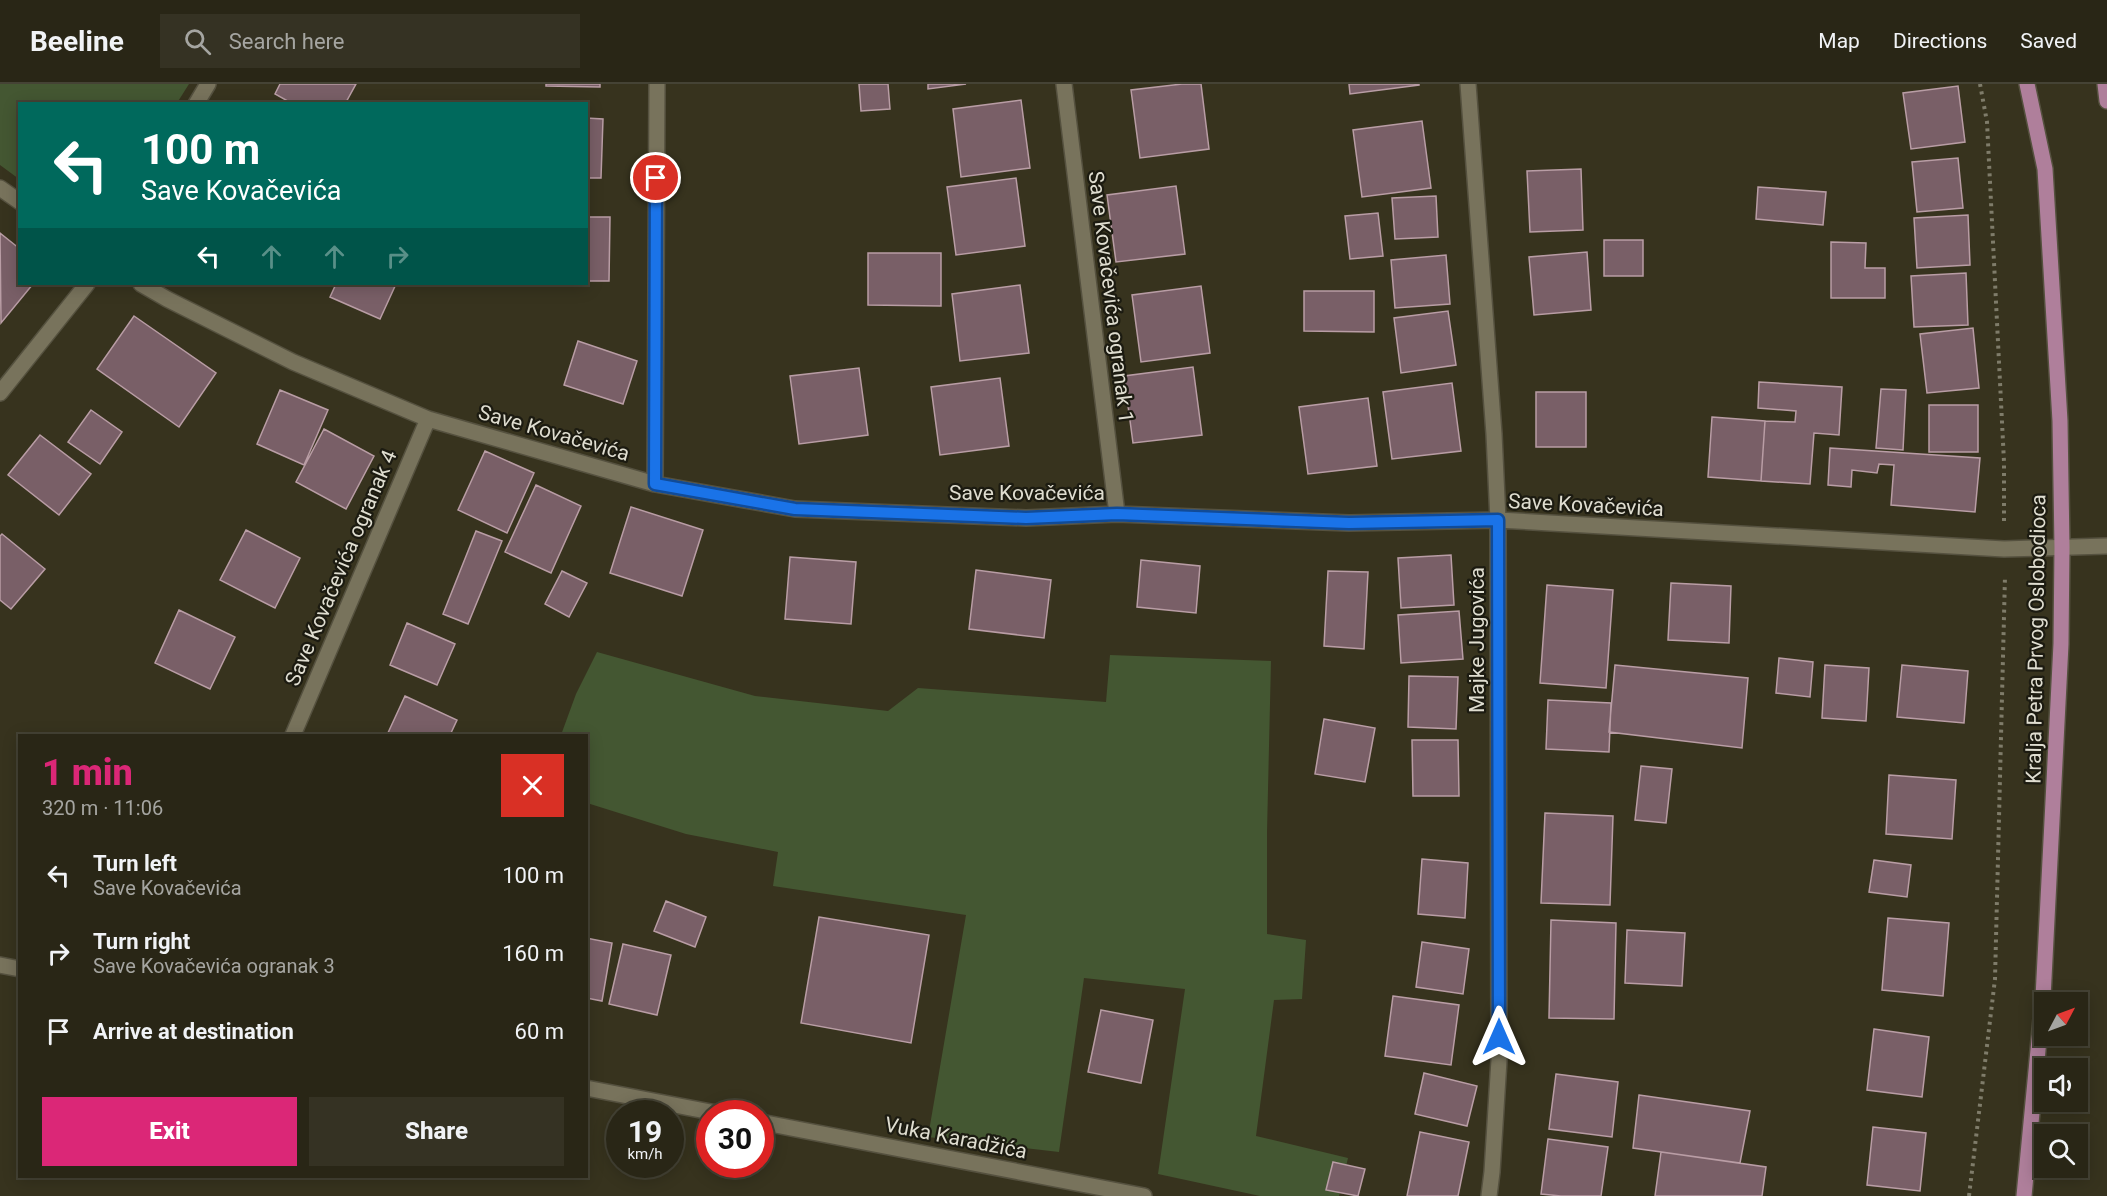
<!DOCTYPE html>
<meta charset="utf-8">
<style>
:root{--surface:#292616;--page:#353223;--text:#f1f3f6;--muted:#a5a5a1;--line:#454335;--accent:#db2777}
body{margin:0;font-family:Roboto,sans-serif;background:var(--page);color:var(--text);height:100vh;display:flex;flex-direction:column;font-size:22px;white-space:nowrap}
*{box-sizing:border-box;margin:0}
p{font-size:20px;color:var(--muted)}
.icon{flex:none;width:33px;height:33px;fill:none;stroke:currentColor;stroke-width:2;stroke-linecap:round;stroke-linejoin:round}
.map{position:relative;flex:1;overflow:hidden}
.side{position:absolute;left:18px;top:650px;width:570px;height:444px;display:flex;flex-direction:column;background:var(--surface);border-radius:0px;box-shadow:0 3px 15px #0003,0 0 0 2px var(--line)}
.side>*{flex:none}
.guide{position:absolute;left:18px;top:18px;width:570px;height:183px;border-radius:0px;box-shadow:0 3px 15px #0003,0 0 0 2px var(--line);background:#00695c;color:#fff;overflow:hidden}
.needle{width:39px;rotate:49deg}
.buttons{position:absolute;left:2034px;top:908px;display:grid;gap:12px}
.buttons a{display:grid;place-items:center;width:54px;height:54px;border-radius:0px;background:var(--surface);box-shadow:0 3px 15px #0003,0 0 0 2px var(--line);font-size:30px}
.speed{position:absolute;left:606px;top:1016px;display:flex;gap:12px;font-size:30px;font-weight:700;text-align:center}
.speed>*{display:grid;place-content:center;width:78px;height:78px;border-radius:50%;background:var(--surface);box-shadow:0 3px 15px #0003,0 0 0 2px var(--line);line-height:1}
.speed small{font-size:15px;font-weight:400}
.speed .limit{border:9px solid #d22;background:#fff;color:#111}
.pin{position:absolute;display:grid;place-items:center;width:51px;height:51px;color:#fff;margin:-26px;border:3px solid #fff;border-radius:50%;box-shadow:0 2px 6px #0007}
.me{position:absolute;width:66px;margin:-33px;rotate:0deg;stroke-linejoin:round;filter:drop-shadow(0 0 4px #0008)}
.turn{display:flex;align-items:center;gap:21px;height:126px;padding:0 24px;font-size:27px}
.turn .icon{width:78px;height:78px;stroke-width:2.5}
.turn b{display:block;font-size:42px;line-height:51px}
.lanes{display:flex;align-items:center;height:57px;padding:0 24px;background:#0003;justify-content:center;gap:30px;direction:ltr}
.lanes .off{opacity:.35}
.round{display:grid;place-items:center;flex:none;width:63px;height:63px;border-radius:0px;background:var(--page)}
.summary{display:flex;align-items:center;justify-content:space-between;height:102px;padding:0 24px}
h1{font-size:36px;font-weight:800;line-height:45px;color:var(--accent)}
.action{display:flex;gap:12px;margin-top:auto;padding:12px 24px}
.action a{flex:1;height:69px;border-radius:0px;background:var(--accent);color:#fff;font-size:24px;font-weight:800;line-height:69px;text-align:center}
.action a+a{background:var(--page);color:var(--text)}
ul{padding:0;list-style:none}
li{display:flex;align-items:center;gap:18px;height:78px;padding:0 24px}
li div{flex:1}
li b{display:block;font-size:22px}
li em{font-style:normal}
header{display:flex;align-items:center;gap:36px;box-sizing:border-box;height:84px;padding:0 30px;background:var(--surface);border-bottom:2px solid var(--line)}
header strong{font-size:28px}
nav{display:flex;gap:33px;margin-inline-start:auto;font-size:21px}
.search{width:420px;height:54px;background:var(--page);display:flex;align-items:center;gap:15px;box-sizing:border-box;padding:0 21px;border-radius:0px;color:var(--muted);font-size:22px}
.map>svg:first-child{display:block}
.green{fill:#445732}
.building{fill:#795f67;stroke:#b99da5;stroke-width:1.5}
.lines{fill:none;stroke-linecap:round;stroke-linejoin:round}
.street-casing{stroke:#55513f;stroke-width:18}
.primary-casing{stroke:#55513f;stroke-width:18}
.path{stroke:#7f7c6a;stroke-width:4;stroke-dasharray:3 4.5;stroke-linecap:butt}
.street{stroke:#78735c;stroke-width:15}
.primary{stroke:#af7f9b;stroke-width:15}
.route-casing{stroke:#114b97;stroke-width:15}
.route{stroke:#1a73e8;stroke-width:10}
.labels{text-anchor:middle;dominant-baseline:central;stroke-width:4.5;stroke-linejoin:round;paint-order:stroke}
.street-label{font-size:21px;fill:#dfddd0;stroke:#1c1b11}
</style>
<header>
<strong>Beeline</strong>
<div class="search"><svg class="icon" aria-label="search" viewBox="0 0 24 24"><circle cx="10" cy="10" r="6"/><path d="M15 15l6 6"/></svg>Search here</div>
<nav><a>Map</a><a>Directions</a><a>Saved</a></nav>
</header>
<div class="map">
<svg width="2107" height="1112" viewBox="0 0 2107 1112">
<rect width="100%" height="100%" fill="#37331e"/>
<path class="green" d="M 0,0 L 189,0 L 177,19 L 20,20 L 19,95 L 0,81 Z
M 597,568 L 755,612 L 888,627 L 918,604 L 1106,618 L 1110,571 L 1271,577 L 1267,748 L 1267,850 L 1306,856 L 1302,915 L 1274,916 L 1256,1052 L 1348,1074 L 1339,1112 L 1260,1112 L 1158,1090 L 1185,905 L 1084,894 L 1059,1068 L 928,1053 L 966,831 L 773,802 L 778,768 L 686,750 L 587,719 L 586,651 L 561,651 L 576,610 Z"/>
<path class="building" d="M 280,0 L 356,0 L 345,20 L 293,20 L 275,10 Z
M 546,0 L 600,0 L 600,3 L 546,2 Z
M 859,0 L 888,0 L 890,25 L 861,27 Z
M 928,0 L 966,0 L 928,5 Z
M 1182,0 L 1201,0 L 1209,65 L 1140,74 L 1131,6 Z
M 1349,0 L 1419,0 L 1419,1 L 1350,10 Z
M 1958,2 L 1965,58 L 1911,65 L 1903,9 Z
M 1021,16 L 1030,84 L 961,93 L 953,25 Z
M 586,34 L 603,35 L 601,94 L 586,94 Z
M 1422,37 L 1431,104 L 1362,113 L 1353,46 Z
M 1958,74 L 1963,124 L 1917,128 L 1912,78 Z
M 1581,85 L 1583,146 L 1530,148 L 1527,87 Z
M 1016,94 L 1025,162 L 956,171 L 947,103 Z
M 1176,102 L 1185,170 L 1116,178 L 1107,111 Z
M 1758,103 L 1826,108 L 1823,141 L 1756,135 Z
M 1436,112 L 1438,153 L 1395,155 L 1392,114 Z
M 1378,129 L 1383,172 L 1350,175 L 1345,132 Z
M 1968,131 L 1970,181 L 1917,184 L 1914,134 Z
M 586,133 L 610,133 L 609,197 L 586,197 Z
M 0,149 L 20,165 L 20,200 L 33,200 L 1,239 Z
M 1604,156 L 1643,156 L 1643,192 L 1604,192 Z
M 1831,158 L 1866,159 L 1865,184 L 1885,184 L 1885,214 L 1831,214 Z
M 1587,168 L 1591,226 L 1534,231 L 1529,173 Z
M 868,169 L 941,169 L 941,222 L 868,221 Z
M 1446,171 L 1450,220 L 1395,224 L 1391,176 Z
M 1966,189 L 1968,241 L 1914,243 L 1911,192 Z
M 336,200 L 396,200 L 380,235 L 330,213 Z
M 1020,201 L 1029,269 L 960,277 L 952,210 Z
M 1201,202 L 1210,269 L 1141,278 L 1132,211 Z
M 1304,207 L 1374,207 L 1374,248 L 1304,247 Z
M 1448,227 L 1456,281 L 1401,289 L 1394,234 Z
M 134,232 L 216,289 L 179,343 L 97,285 Z
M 1973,244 L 1979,304 L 1927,309 L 1920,250 Z
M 578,257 L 637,277 L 623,320 L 564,301 Z
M 1193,283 L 1202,351 L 1133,359 L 1124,292 Z
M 859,284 L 868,351 L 799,360 L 790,292 Z
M 1000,294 L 1009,362 L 940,371 L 931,303 Z
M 1759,298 L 1842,303 L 1839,351 L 1814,349 L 1810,400 L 1761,397 L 1765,337 L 1795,338 L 1796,327 L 1758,324 Z
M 1452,299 L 1461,367 L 1392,375 L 1383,308 Z
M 1881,305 L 1906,306 L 1903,366 L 1876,364 Z
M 280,306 L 328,326 L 304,381 L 257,360 Z
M 1536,308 L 1586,308 L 1586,363 L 1536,363 Z
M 1368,314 L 1377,382 L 1308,390 L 1299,323 Z
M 1929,321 L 1978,321 L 1978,368 L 1929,368 Z
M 91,326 L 122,348 L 100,380 L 68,358 Z
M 1712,333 L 1765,337 L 1761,397 L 1708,393 Z
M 324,345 L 374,372 L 346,425 L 296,398 Z
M 40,351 L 91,390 L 59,431 L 8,391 Z
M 1830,364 L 1980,374 L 1975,428 L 1891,421 L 1894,381 L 1879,380 L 1877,389 L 1852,386 L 1851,403 L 1828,401 Z
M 485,367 L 534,389 L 507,449 L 458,426 Z
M 536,401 L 581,422 L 551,489 L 505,468 Z
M 631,423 L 703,446 L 682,512 L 610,489 Z
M 246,446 L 300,474 L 275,524 L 220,496 Z
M 476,447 L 502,457 L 468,540 L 443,530 Z
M 2,450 L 45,485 L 11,525 L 0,516 L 0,452 Z
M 1451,471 L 1454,521 L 1401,524 L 1398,474 Z
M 790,473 L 856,478 L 851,540 L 785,535 Z
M 1141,476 L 1200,482 L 1196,529 L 1137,523 Z
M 976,486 L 1051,496 L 1044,554 L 969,545 Z
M 562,487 L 587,499 L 569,533 L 545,520 Z
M 1328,487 L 1368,488 L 1364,565 L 1324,562 Z
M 1671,499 L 1731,502 L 1729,559 L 1668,556 Z
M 1547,501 L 1613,506 L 1606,604 L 1540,599 Z
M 179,526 L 235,553 L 210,605 L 155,579 Z
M 1459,527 L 1463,575 L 1401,579 L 1398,531 Z
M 407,539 L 455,560 L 437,601 L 390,581 Z
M 1779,574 L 1813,578 L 1810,613 L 1776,609 Z
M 1615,581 L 1748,594 L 1742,664 L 1609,648 Z
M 1825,581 L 1869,584 L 1866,637 L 1822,634 Z
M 1902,581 L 1968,587 L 1964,639 L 1897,633 Z
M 1409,592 L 1458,593 L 1456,645 L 1408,643 Z
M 405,612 L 457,636 L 450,651 L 387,651 Z
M 1548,616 L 1611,619 L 1609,668 L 1546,665 Z
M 1324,635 L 1375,644 L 1365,698 L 1315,690 Z
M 1412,656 L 1458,656 L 1459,712 L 1413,712 Z
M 1641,682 L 1672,685 L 1666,739 L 1635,736 Z
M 1889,691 L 1956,696 L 1952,755 L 1886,750 Z
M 1545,729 L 1613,732 L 1610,821 L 1541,819 Z
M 1422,775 L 1468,779 L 1465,834 L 1418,830 Z
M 1874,776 L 1911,781 L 1907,813 L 1869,808 Z
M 666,817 L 706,833 L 695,863 L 654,847 Z
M 819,833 L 929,851 L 911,959 L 801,939 Z
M 1888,834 L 1949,839 L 1943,912 L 1882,906 Z
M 1551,836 L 1616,839 L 1614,935 L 1549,934 Z
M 1627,846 L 1685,849 L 1682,902 L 1625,899 Z
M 586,854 L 612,859 L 602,917 L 586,914 Z
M 1422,858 L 1469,865 L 1463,910 L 1416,903 Z
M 623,860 L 671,871 L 657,931 L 609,920 Z
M 1393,912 L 1459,921 L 1451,981 L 1385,972 Z
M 1101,926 L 1153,936 L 1141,999 L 1088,988 Z
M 1874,945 L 1929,953 L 1922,1013 L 1867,1006 Z
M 1424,989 L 1477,1002 L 1467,1042 L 1415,1030 Z
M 1556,990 L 1618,998 L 1612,1053 L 1549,1045 Z
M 1639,1011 L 1750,1027 L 1740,1079 L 1633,1064 Z
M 1873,1043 L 1926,1049 L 1920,1107 L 1867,1101 Z
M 1420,1048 L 1469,1058 L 1458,1112 L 1407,1112 Z
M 1548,1055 L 1608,1063 L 1601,1112 L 1561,1112 L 1541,1110 Z
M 1661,1068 L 1766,1083 L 1762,1112 L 1655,1112 Z
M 1333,1078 L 1365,1085 L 1358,1112 L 1326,1106 Z"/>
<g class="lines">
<g class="street-casing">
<path id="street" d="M 1064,0 L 1117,430
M 1468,0 L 1494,350 L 1498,436 L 1499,976 L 1492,1088 L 1489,1112
M 196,20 L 208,0
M 0,104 L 20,118
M 141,200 L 167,215 L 293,278 L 428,335 L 655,400 L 795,425 L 1026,434 L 1117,430 L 1349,439 L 1498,436 L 2004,465 L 2107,462
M 0,309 L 87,200
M 655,400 L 657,0
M 293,651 L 428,335
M 0,881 L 20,885
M 586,1004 L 716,1029
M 760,1038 L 1144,1112"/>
</g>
<g class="primary-casing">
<path id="primary" d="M 2105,0 L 2107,17
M 2024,1112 L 2043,914 L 2061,560 L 2062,463 L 2060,337 L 2045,85 L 2027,0"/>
</g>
<path class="path" d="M 1980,0 L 1987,38 L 2004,378 L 2004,439
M 1969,1112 L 1995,895 L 2005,492"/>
<use href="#street" class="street"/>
<use href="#primary" class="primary"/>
</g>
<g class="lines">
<g class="route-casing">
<path id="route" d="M 656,94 L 655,400 L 795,425 L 1026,434 L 1117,430 L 1349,439 L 1498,436 L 1499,953"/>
</g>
<use href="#route" class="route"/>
</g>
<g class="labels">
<g class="street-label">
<text transform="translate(1111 213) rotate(83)">Save Kovačevića ogranak 1</text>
<text transform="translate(554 349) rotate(16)">Save Kovačevića</text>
<text x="1027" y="409">Save Kovačevića</text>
<text transform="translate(1586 421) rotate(3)">Save Kovačevića</text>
<text transform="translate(341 484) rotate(-67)">Save Kovačevića ogranak 4</text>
<text transform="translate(2036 555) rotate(-89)">Kralja Petra Prvog Oslobodioca</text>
<text transform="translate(1477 556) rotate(-90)">Majke Jugovića</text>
<text transform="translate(956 1054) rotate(11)">Vuka Karadžića</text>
</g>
</g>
</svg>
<div class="buttons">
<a><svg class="needle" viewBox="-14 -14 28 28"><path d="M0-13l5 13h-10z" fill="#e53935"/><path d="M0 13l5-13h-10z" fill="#a5a5a1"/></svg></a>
<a><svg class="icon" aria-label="sound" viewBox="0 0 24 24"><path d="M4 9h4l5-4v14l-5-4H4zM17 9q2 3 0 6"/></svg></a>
<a><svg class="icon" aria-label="search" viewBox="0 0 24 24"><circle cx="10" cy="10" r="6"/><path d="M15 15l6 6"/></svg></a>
</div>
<div class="speed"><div>19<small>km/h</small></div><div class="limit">30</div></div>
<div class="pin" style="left:656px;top:94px;background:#d93025"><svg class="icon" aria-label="arrive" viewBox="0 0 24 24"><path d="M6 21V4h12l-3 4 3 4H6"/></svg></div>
<svg class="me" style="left:1499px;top:953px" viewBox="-20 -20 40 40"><path d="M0-17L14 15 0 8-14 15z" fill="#1a73e8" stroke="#fff" stroke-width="4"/></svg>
<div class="guide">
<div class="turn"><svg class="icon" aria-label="left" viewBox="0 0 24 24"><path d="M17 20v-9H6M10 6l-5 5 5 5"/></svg><div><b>100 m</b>Save Kovačevića</div></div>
<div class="lanes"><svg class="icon" aria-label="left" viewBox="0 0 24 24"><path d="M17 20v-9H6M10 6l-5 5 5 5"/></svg><svg class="icon off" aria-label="ahead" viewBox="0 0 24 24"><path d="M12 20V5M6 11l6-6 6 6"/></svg><svg class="icon off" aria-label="ahead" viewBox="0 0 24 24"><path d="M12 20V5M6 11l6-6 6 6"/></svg><svg class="icon off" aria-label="right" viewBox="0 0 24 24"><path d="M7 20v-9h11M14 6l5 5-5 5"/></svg></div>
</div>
<section class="side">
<div class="summary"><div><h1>1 min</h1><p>320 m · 11:06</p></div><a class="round" style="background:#d93025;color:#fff"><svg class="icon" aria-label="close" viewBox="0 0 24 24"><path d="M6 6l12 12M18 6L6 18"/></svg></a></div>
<ul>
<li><svg class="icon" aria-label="left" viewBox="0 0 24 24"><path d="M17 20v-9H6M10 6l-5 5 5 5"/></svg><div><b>Turn left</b><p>Save Kovačevića</p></div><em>100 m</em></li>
<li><svg class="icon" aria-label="right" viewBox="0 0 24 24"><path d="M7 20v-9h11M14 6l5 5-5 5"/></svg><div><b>Turn right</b><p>Save Kovačevića ogranak 3</p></div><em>160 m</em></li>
<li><svg class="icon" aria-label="arrive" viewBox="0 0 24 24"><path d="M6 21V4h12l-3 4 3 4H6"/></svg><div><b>Arrive at destination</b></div><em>60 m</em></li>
</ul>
<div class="action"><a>Exit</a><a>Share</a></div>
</section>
</div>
